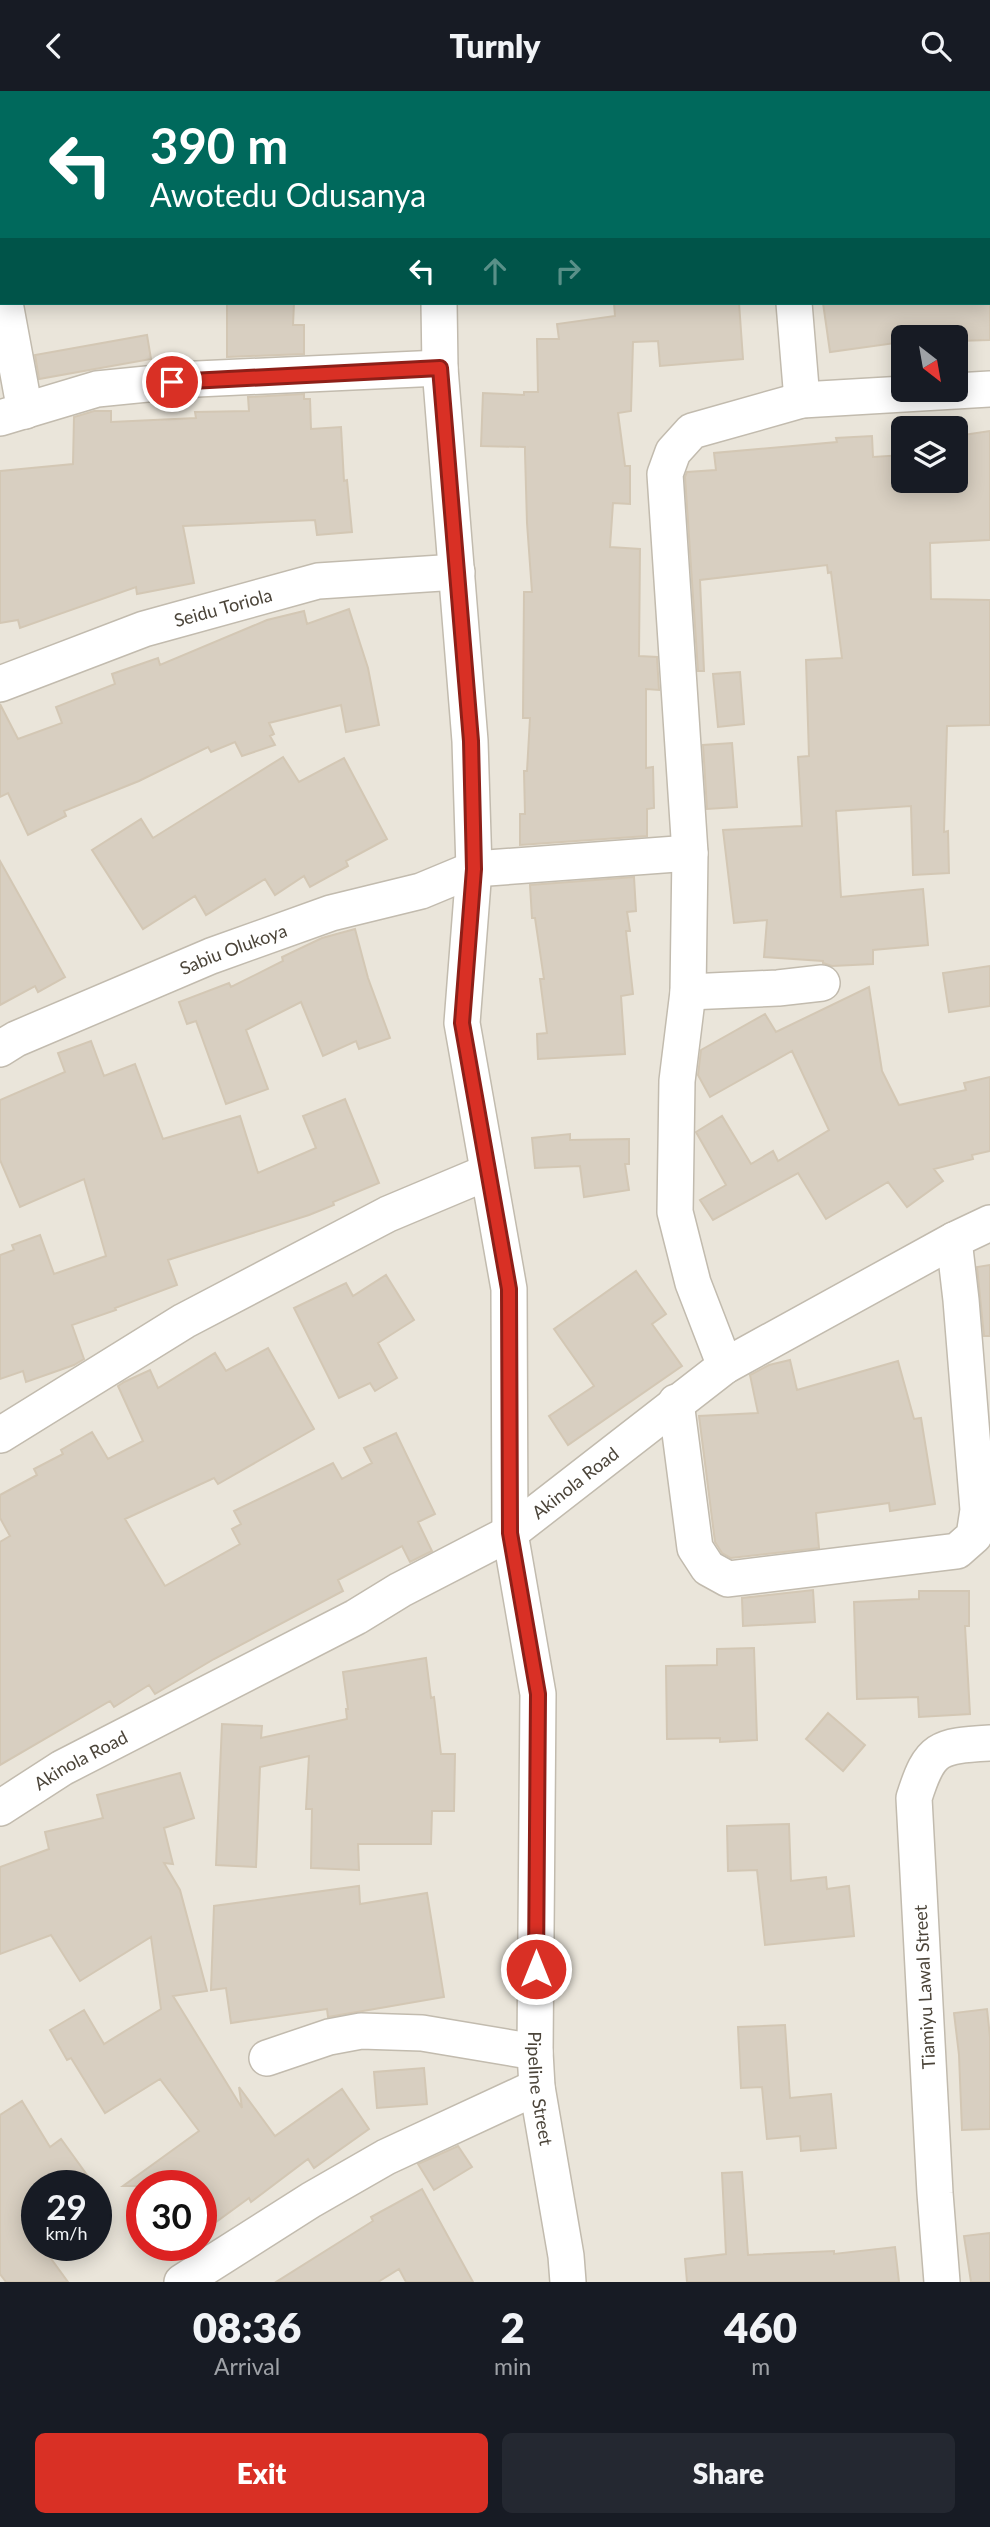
<!DOCTYPE html>
<style>
:root{--surface:#171b24;--page:#242831;--text:#f1f3f6;--muted:#9ea1a6;--accent:#d93025}
body{margin:0;font-family:Lato,sans-serif;background:var(--page);color:var(--text);height:100vh;display:flex;flex-direction:column;font-size:26px;white-space:nowrap}
*{box-sizing:border-box;margin:0}
p{font-size:23px;color:var(--muted)}
.icon{flex:none;width:38px;height:38px;fill:none;stroke:currentColor;stroke-width:2;stroke-linecap:round;stroke-linejoin:round}
.map{position:relative;height:2191px;overflow:hidden}
.details{display:flex;flex-direction:column;background:var(--surface);flex:1}
.details>*{flex:none}
.hud{position:absolute;left:0px;top:0px;width:990px;height:214px;box-shadow:0 4px 18px #0003;background:#00695c;color:#fff;overflow:hidden}
.needle{width:46px;rotate:149deg}
.fabs{position:absolute;left:891px;top:234px;display:grid;gap:14px}
.fabs a{display:grid;place-items:center;width:77px;height:77px;border-radius:10px;background:var(--surface);box-shadow:0 4px 18px #0003;font-size:35px}
.speed{position:absolute;left:21px;top:2079px;display:flex;gap:14px;font-size:35px;font-weight:700;text-align:center}
.speed>*{display:grid;place-content:center;width:91px;height:91px;border-radius:50%;background:var(--surface);box-shadow:0 4px 18px #0003;line-height:1}
.speed small{font-size:18px;font-weight:400}
.speed .limit{border:10px solid #d22;background:#fff;color:#111}
.pin{position:absolute;display:grid;place-items:center;width:60px;height:60px;color:#fff;margin:-30px;border:4px solid #fff;border-radius:50%;box-shadow:0 2px 7px #0007}
.me{position:absolute;width:77px;margin:-38px;rotate:0deg;stroke-linejoin:round;filter:drop-shadow(0 0 5px #0008)}
.turn{display:flex;align-items:center;gap:24px;height:147px;padding:0 35px;font-size:32px}
.turn .icon{width:91px;height:91px;stroke-width:2.5}
.turn b{display:block;font-size:49px;line-height:60px}
.lanes{display:flex;align-items:center;height:66px;padding:0 35px;background:#0003;justify-content:center;gap:35px;direction:ltr}
.lanes .off{opacity:.35}
.eta{display:flex;justify-content:space-evenly;align-items:center;height:119px;text-align:center}
.eta b{font-size:42px;font-weight:800;line-height:49px}
.action{display:flex;gap:14px;margin-top:auto;padding:14px 35px}
.action a{flex:1;height:80px;border-radius:10px;background:var(--accent);color:#fff;font-size:28px;font-weight:800;line-height:80px;text-align:center}
.action a+a{background:var(--page);color:var(--text)}
header{display:flex;justify-content:space-between;align-items:center;height:91px;padding:0 35px;background:var(--surface);font-size:32px;font-weight:800}
.map>svg:first-child{display:block}
.residential{fill:#eae5da;fill-rule:evenodd}
.building{fill:#d8cfc1;stroke:#d3c7b4;stroke-width:2}
.lines{fill:none;stroke-linecap:round;stroke-linejoin:round}
.minor-casing{stroke:#c2bbae;stroke-width:38}
.minor{stroke:#fff;stroke-width:35}
.route-casing{stroke:#8d1f18;stroke-width:18}
.route{stroke:#d93025;stroke-width:12}
.labels{text-anchor:middle;dominant-baseline:central;stroke-width:6;stroke-linejoin:round;paint-order:stroke}
.street-label{font-size:18px;fill:#4b4439;stroke:#fff}
</style>
<header><svg class="icon" aria-label="back" viewBox="0 0 24 24"><path d="M15 5l-7 7 7 7"/></svg>Turnly<svg class="icon" aria-label="search" viewBox="0 0 24 24"><circle cx="10" cy="10" r="6"/><path d="M15 15l6 6"/></svg></header>
<div class="map">
<svg width="990" height="2191" viewBox="0 0 990 2191">
<rect width="100%" height="100%" fill="#f6f3ec"/>
<path class="residential" d="M 0,0 L 990,0 L 990,2191 L 0,2191 ZM 2,2 L 989,2 L 989,212 L 2,212 ZM 903,247 L 956,247 L 956,299 L 903,299 ZM 903,338 L 956,338 L 956,390 L 903,390 ZM 37,2095 L 96,2095 L 96,2154 L 37,2154 ZM 142,2095 L 201,2095 L 201,2154 L 142,2154 Z"/>
<path class="building" d="M 227,212 L 294,212 L 293,234 L 304,234 L 304,263 L 227,266 Z
M 614,212 L 739,212 L 743,268 L 660,275 L 658,250 L 633,251 L 631,320 L 618,322 L 625,375 L 630,375 L 630,413 L 613,412 L 610,456 L 640,458 L 639,565 L 657,566 L 659,599 L 646,598 L 646,677 L 653,676 L 654,717 L 647,718 L 647,745 L 520,754 L 520,723 L 525,723 L 524,680 L 527,680 L 530,627 L 523,627 L 524,501 L 532,501 L 527,432 L 525,362 L 525,356 L 481,355 L 483,302 L 524,304 L 524,301 L 538,301 L 537,248 L 559,248 L 557,233 L 615,225 Z
M 823,212 L 990,212 L 990,249 L 956,250 L 956,243 L 931,247 L 903,247 L 903,251 L 830,261 Z
M 147,244 L 151,268 L 39,288 L 35,264 Z
M 304,303 L 304,308 L 310,308 L 311,338 L 341,336 L 344,390 L 347,389 L 352,441 L 317,444 L 315,429 L 183,435 L 194,492 L 137,503 L 136,496 L 20,537 L 18,529 L 0,532 L 0,380 L 73,373 L 74,326 L 94,320 L 111,320 L 111,331 L 196,327 L 195,321 L 249,320 L 248,306 Z
M 990,340 L 990,449 L 930,452 L 931,508 L 990,509 L 990,634 L 947,635 L 944,741 L 948,740 L 949,782 L 913,784 L 911,715 L 836,720 L 841,806 L 923,798 L 928,854 L 873,859 L 873,873 L 832,875 L 823,872 L 823,870 L 764,866 L 767,829 L 734,832 L 723,739 L 802,735 L 798,666 L 809,665 L 806,569 L 842,567 L 831,481 L 828,482 L 827,474 L 700,489 L 704,580 L 698,580 L 685,386 L 687,381 L 716,379 L 714,362 L 837,351 L 836,347 L 872,345 L 873,366 L 903,364 L 903,390 L 956,390 L 956,345 Z
M 349,518 L 368,577 L 379,634 L 346,641 L 341,614 L 269,632 L 274,643 L 270,645 L 275,654 L 242,665 L 235,651 L 211,661 L 208,656 L 139,690 L 64,720 L 66,725 L 28,744 L 8,702 L 0,706 L 0,613 L 18,648 L 62,632 L 56,616 L 115,593 L 112,583 L 158,567 L 160,574 L 267,529 L 304,520 L 307,533 Z
M 740,581 L 744,633 L 718,636 L 713,583 Z
M 732,652 L 737,716 L 707,718 L 703,654 Z
M 283,666 L 299,691 L 344,667 L 387,748 L 346,770 L 348,775 L 310,796 L 304,785 L 275,804 L 265,788 L 206,824 L 195,805 L 143,838 L 92,759 L 141,728 L 153,747 Z
M 0,770 L 65,886 L 38,901 L 35,895 L 0,914 Z
M 634,786 L 636,820 L 627,821 L 630,840 L 626,840 L 633,903 L 621,905 L 625,963 L 538,968 L 537,943 L 547,942 L 540,888 L 544,888 L 535,827 L 532,827 L 530,794 Z
M 355,838 L 368,887 L 390,947 L 359,958 L 356,950 L 323,965 L 301,911 L 246,939 L 268,998 L 226,1013 L 196,930 L 187,933 L 179,911 L 229,892 L 231,896 L 283,870 L 282,866 L 322,847 Z
M 990,875 L 990,915 L 949,921 L 943,882 Z
M 869,896 L 882,980 L 899,1014 L 966,999 L 964,992 L 990,986 L 990,1060 L 972,1064 L 973,1068 L 934,1078 L 943,1090 L 907,1116 L 888,1091 L 826,1128 L 798,1082 L 713,1129 L 700,1109 L 726,1094 L 696,1041 L 722,1025 L 751,1073 L 773,1060 L 778,1070 L 829,1039 L 792,960 L 710,1006 L 698,984 L 701,959 L 765,923 L 776,941 Z
M 91,950 L 104,985 L 135,973 L 163,1048 L 240,1025 L 258,1082 L 316,1057 L 303,1025 L 345,1008 L 379,1092 L 333,1111 L 334,1114 L 309,1124 L 168,1169 L 177,1194 L 115,1217 L 116,1219 L 72,1234 L 84,1268 L 74,1274 L 26,1291 L 23,1280 L 0,1288 L 0,1164 L 14,1159 L 12,1154 L 40,1144 L 54,1183 L 106,1165 L 84,1088 L 20,1116 L 0,1069 L 0,1009 L 65,981 L 58,962 Z
M 570,1043 L 570,1049 L 629,1048 L 629,1073 L 625,1073 L 629,1099 L 584,1106 L 580,1075 L 535,1077 L 532,1047 Z
M 990,1174 L 990,1245 L 984,1245 L 977,1176 Z
M 636,1180 L 666,1223 L 652,1233 L 682,1275 L 568,1354 L 549,1325 L 594,1295 L 554,1238 Z
M 386,1184 L 414,1229 L 378,1252 L 397,1287 L 375,1300 L 370,1292 L 339,1307 L 294,1217 L 346,1192 L 353,1205 Z
M 268,1257 L 314,1338 L 218,1393 L 214,1387 L 125,1428 L 165,1495 L 240,1453 L 232,1438 L 241,1433 L 234,1420 L 333,1372 L 342,1388 L 372,1372 L 364,1357 L 396,1342 L 435,1423 L 418,1431 L 432,1460 L 410,1471 L 402,1455 L 338,1489 L 343,1500 L 214,1568 L 155,1603 L 149,1594 L 114,1616 L 110,1610 L 0,1674 L 0,1451 L 10,1445 L 0,1427 L 0,1404 L 37,1384 L 34,1378 L 63,1363 L 61,1359 L 92,1341 L 108,1368 L 143,1350 L 118,1295 L 124,1291 L 150,1279 L 158,1297 L 215,1262 L 226,1280 Z
M 790,1269 L 797,1299 L 898,1270 L 914,1328 L 921,1327 L 935,1413 L 890,1420 L 889,1412 L 816,1422 L 819,1457 L 731,1467 L 722,1462 L 715,1451 L 699,1325 L 758,1322 L 750,1284 L 769,1274 Z
M 813,1499 L 815,1531 L 743,1535 L 742,1507 Z
M 919,1500 L 969,1500 L 969,1535 L 965,1535 L 970,1623 L 919,1626 L 918,1606 L 857,1608 L 854,1511 L 919,1508 Z
M 754,1557 L 757,1649 L 720,1651 L 720,1647 L 667,1648 L 666,1575 L 717,1574 L 717,1558 Z
M 426,1567 L 431,1607 L 434,1606 L 441,1663 L 455,1663 L 454,1720 L 432,1720 L 431,1753 L 358,1753 L 359,1779 L 311,1777 L 312,1718 L 306,1718 L 309,1665 L 260,1676 L 256,1776 L 216,1774 L 222,1633 L 262,1635 L 261,1647 L 347,1628 L 346,1618 L 348,1618 L 343,1581 Z
M 828,1622 L 865,1654 L 843,1680 L 806,1648 Z
M 180,1682 L 194,1727 L 164,1737 L 173,1773 L 164,1772 L 180,1799 L 207,1900 L 173,1905 L 242,2017 L 239,1996 L 275,2045 L 342,1998 L 369,2038 L 314,2077 L 308,2068 L 251,2111 L 249,2107 L 201,2142 L 201,2095 L 123,2095 L 199,2040 L 160,1988 L 105,2022 L 71,1967 L 67,1969 L 50,1939 L 84,1919 L 104,1953 L 161,1918 L 151,1846 L 80,1890 L 51,1844 L 0,1863 L 0,1776 L 49,1758 L 45,1741 L 103,1727 L 97,1704 Z
M 789,1733 L 791,1790 L 826,1786 L 827,1798 L 849,1795 L 854,1845 L 765,1854 L 757,1779 L 728,1780 L 727,1735 Z
M 359,1795 L 360,1813 L 427,1802 L 444,1906 L 328,1926 L 327,1918 L 231,1932 L 226,1897 L 211,1899 L 214,1815 Z
M 987,1918 L 990,1946 L 990,2038 L 962,2039 L 959,1964 L 954,1922 Z
M 785,1934 L 790,2007 L 831,2003 L 836,2057 L 801,2060 L 800,2045 L 767,2048 L 762,1996 L 741,1997 L 738,1936 Z
M 424,1977 L 427,2013 L 377,2017 L 374,1981 Z
M 22,2010 L 50,2056 L 61,2048 L 95,2095 L 37,2095 L 37,2129 L 27,2136 L 37,2148 L 37,2154 L 41,2154 L 68,2191 L 6,2191 L 0,2183 L 0,2024 Z
M 458,2055 L 472,2076 L 434,2099 L 418,2073 Z
M 742,2081 L 748,2164 L 834,2160 L 834,2163 L 895,2156 L 899,2191 L 687,2191 L 685,2168 L 726,2163 L 722,2082 Z
M 422,2098 L 473,2191 L 406,2191 L 399,2178 L 378,2191 L 276,2191 L 373,2130 L 371,2126 Z
M 990,2142 L 990,2191 L 971,2191 L 964,2145 Z"/>
<g class="lines">
<g class="minor-casing">
<g id="minor">
<path d="M 430,0 L 430,2"/>
<path d="M 777,0 L 777,2"/>
<path d="M 5,212 L 25,320"/>
<path id="s1" d="M 439,212 L 440,277 L 470,650 L 474,778 L 462,932 L 509,1198 L 510,1442 L 538,1603 L 535,1961 L 537,1996 L 566,2165 L 568,2191"/>
<path d="M 794,212 L 802,309"/>
<path d="M 0,327 L 97,298 L 197,288 L 440,277"/>
<path id="s2" d="M 0,593 L 144,538 L 318,490 L 457,481"/>
<path d="M 688,901 L 778,897 L 822,892"/>
<path id="s3" d="M 0,958 L 16,948 L 211,865 L 331,822 L 421,800 L 474,778 L 690,762"/>
<path d="M 725,1275 L 693,1192 L 675,1121 L 677,990 L 688,901 L 690,762 L 665,383 L 673,361 L 692,340 L 802,309 L 990,298"/>
<path d="M 676,1311 L 695,1457 L 708,1477 L 728,1488 L 957,1460 L 974,1445 L 978,1419 L 961,1209 L 954,1149"/>
<path d="M 0,1344 L 184,1230 L 388,1123 L 488,1081"/>
<path id="s4" d="M 0,1717 L 62,1677 L 356,1526 L 400,1499 L 510,1442 L 725,1275 L 954,1149 L 990,1132"/>
<path d="M 267,1967 L 329,1946 L 361,1940 L 422,1942 L 535,1961"/>
<path d="M 182,2191 L 311,2109 L 386,2066 L 537,1996"/>
<path d="M 942,2191 L 935,2102 L 914,1707 C 930,1656 938,1655 990,1652"/>
</g>
</g>
<use href="#minor" class="minor"/>
</g>
<g class="lines">
<g class="route-casing">
<path id="route" d="M 172,291 L 440,277 L 471,650 L 474,778 L 462,932 L 509,1198 L 510,1442 L 538,1603 L 536,1878"/>
</g>
<use href="#route" class="route"/>
</g>
<g class="labels">
<g class="street-label">
<text stroke="none"><textPath href="#s2" startOffset="236">Seidu Toriola</textPath></text>
<text stroke="none"><textPath href="#s3" startOffset="254">Sabiu Olukoya</textPath></text>
<text stroke="none"><textPath href="#s4" startOffset="662">Akinola Road</textPath></text>
<text stroke="none"><textPath href="#s4" startOffset="94">Akinola Road</textPath></text>
<text transform="translate(924 1896) rotate(-93)">Tiamiyu Lawal Street</text>
<text stroke="none"><textPath href="#s1" startOffset="1794">Pipeline Street</textPath></text>
</g>
</g>
</svg>
<div class="fabs">
<a><svg class="needle" viewBox="-14 -14 28 28"><path d="M0-13l5 13h-10z" fill="#e53935"/><path d="M0 13l5-13h-10z" fill="#9ea1a6"/></svg></a>
<a><svg class="icon" aria-label="layers" viewBox="0 0 24 24"><path d="M12 4l9 5-9 5-9-5zM3 14l9 5 9-5"/></svg></a>
</div>
<div class="speed"><div>29<small>km/h</small></div><div class="limit">30</div></div>
<div class="pin" style="left:172px;top:291px;background:#d93025"><svg class="icon" aria-label="arrive" viewBox="0 0 24 24"><path d="M6 21V4h12l-3 4 3 4H6"/></svg></div>
<svg class="me" style="left:536px;top:1878px" viewBox="-20 -20 40 40"><circle r="17" fill="#d93025" stroke="#fff" stroke-width="3"/><path d="M0-11L8 9 0 5-8 9z" fill="#fff"/></svg>
<div class="hud">
<div class="turn"><svg class="icon" aria-label="left" viewBox="0 0 24 24"><path d="M17 20v-9H6M10 6l-5 5 5 5"/></svg><div><b>390 m</b>Awotedu Odusanya</div></div>
<div class="lanes"><svg class="icon" aria-label="left" viewBox="0 0 24 24"><path d="M17 20v-9H6M10 6l-5 5 5 5"/></svg><svg class="icon off" aria-label="ahead" viewBox="0 0 24 24"><path d="M12 20V5M6 11l6-6 6 6"/></svg><svg class="icon off" aria-label="right" viewBox="0 0 24 24"><path d="M7 20v-9h11M14 6l5 5-5 5"/></svg></div>
</div>
</div>
<section class="details">
<div class="eta">
<div><b>08:36</b><p>Arrival</p></div>
<div><b>2</b><p>min</p></div>
<div><b>460</b><p>m</p></div>
</div>
<div class="action"><a>Exit</a><a>Share</a></div>
</section>
